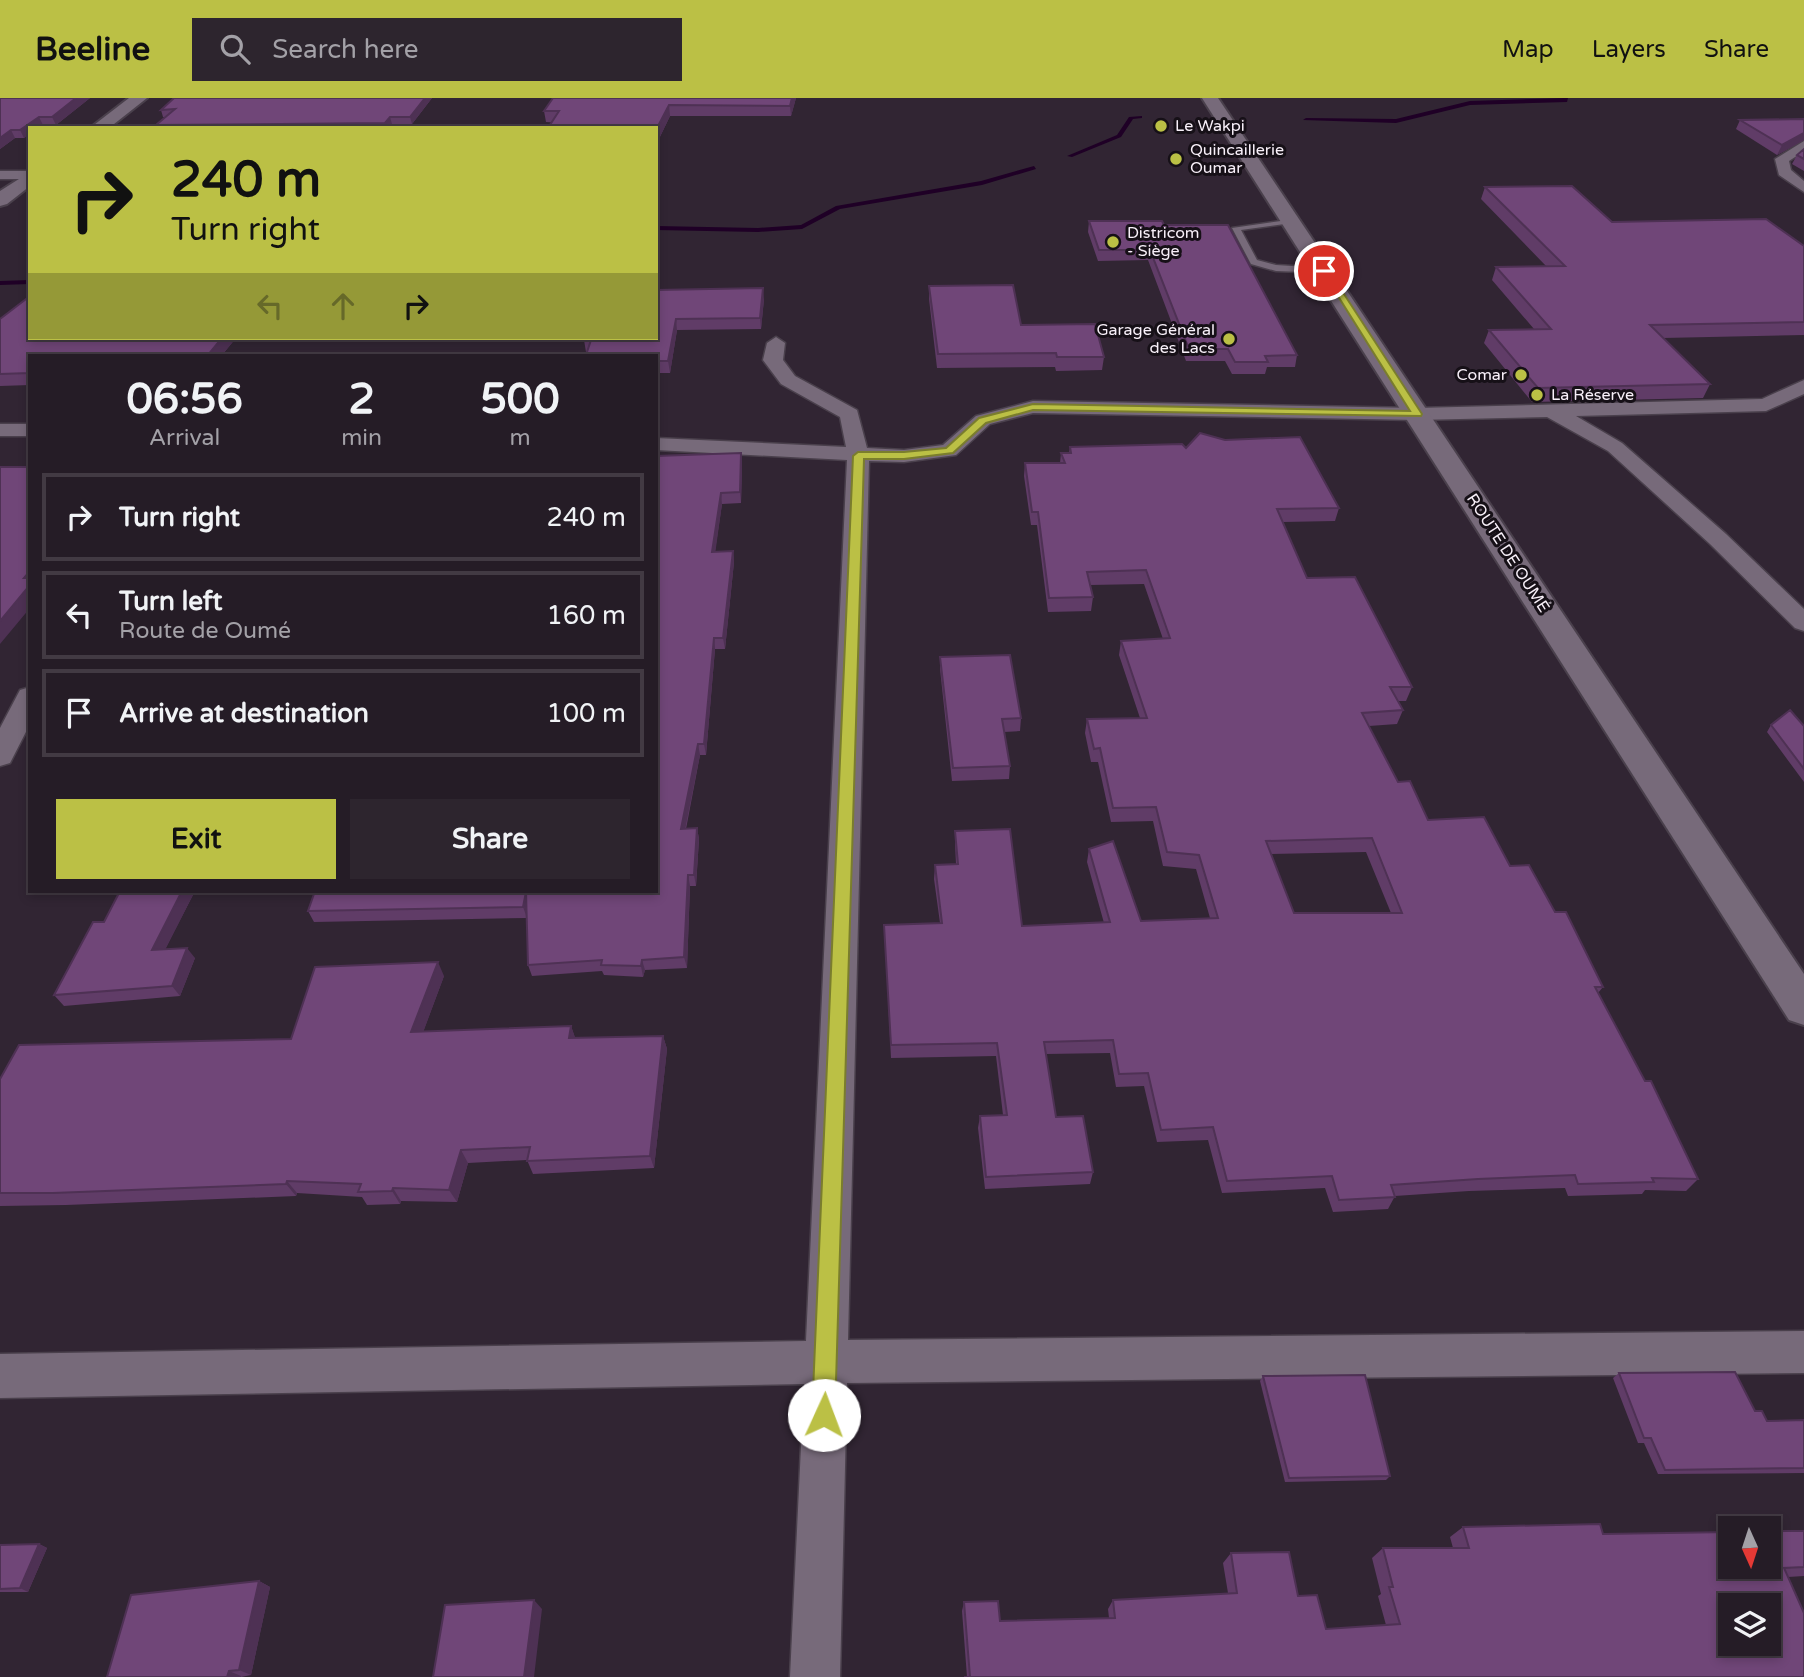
<!DOCTYPE html>
<meta charset="utf-8">
<style>
:root{--surface:#251c26;--page:#2d252e;--text:#f1f3f6;--muted:#a3a1a7;--line:#423a43;--accent:#bbc045}
body{margin:0;font-family:"Varela Round",sans-serif;background:var(--page);color:var(--text);height:100vh;display:flex;flex-direction:column;font-size:26px;white-space:nowrap}
*{box-sizing:border-box;margin:0}
p{font-size:23px;color:var(--muted)}
.icon{flex:none;width:38px;height:38px;fill:none;stroke:currentColor;stroke-width:2;stroke-linecap:round;stroke-linejoin:round}
.map{position:relative;flex:1;overflow:hidden}
.details{position:absolute;left:28px;top:256px;width:630px;height:539px;display:flex;flex-direction:column;background:var(--surface);border-radius:0px;box-shadow:0 4px 10px #0003,0 0 0 2px var(--line)}
.details>*{flex:none}
.top-card{position:absolute;left:28px;top:28px;width:630px;height:214px;border-radius:0px;box-shadow:0 4px 10px #0003,0 0 0 2px var(--line);background:#bbc045;color:#111;overflow:hidden}
.needle{width:46px;rotate:177deg}
.buttons{position:absolute;left:1718px;top:1418px;display:grid;gap:14px}
.buttons a{display:grid;place-items:center;width:63px;height:63px;border-radius:0px;background:var(--surface);box-shadow:0 4px 10px #0003,0 0 0 2px var(--line);font-size:35px}
.pin{position:absolute;display:grid;place-items:center;width:60px;height:60px;color:#fff;margin:-30px;border:4px solid #fff;border-radius:50%;box-shadow:0 2px 7px #0007}
.me{position:absolute;width:77px;margin:-38px;rotate:2deg;stroke-linejoin:round;filter:drop-shadow(0 0 5px #0008)}
.turn{display:flex;align-items:center;gap:24px;height:147px;padding:0 28px;font-size:32px}
.turn .icon{width:91px;height:91px;stroke-width:2.5}
.turn b{display:block;font-size:49px;line-height:60px}
.lanes{display:flex;align-items:center;height:66px;padding:0 28px;background:#0003;justify-content:center;gap:35px;direction:ltr}
.lanes .off{opacity:.35}
.eta{display:flex;justify-content:space-evenly;align-items:center;height:119px;text-align:center}
.eta b{font-size:42px;font-weight:700;line-height:49px}
.action{display:flex;gap:14px;margin-top:auto;padding:14px 28px}
.action a{flex:1;height:80px;border-radius:0px;background:var(--accent);color:#111;font-size:28px;font-weight:700;line-height:80px;text-align:center}
.action a+a{background:var(--page);color:var(--text)}
ul{padding:0;list-style:none}
li{display:flex;align-items:center;gap:21px;height:88px;margin:0 14px 10px;padding:0 14px;border:4px solid var(--line);border-radius:0px}
li div{flex:1}
li b{display:block;font-size:26px}
li em{font-style:normal}
header{display:flex;align-items:center;gap:42px;box-sizing:border-box;height:98px;padding:0 35px;background:var(--accent);color:#111}
header strong{font-size:33px}
nav{display:flex;gap:38px;margin-inline-start:auto;font-size:24px}
.search{width:490px;height:63px;background:var(--page);display:flex;align-items:center;gap:18px;box-sizing:border-box;padding:0 24px;border-radius:0px;color:var(--muted);font-size:26px}
.map>svg:first-child{display:block}
.lines{fill:none;stroke-linecap:round;stroke-linejoin:round}
.stream{fill:#1f0026;fill-rule:evenodd}
.service-casing{stroke:#4a404c;stroke-width:3}
.minor-casing{stroke:#4a404c;stroke-width:3}
.tertiary-casing{stroke:#4a404c;stroke-width:4}
.secondary-casing{stroke:#4a404c;stroke-width:4}
.service{fill:#776a7a;fill-rule:evenodd}
.minor{fill:#776a7a;fill-rule:evenodd}
.tertiary{fill:#776a7a;fill-rule:evenodd}
.secondary{fill:#776a7a;fill-rule:evenodd}
.wall{fill:#603c67;fill-rule:evenodd}
.shaded-wall{fill:#4e3154}
.building{fill:#704678;stroke:#4e3154;stroke-width:2;fill-rule:evenodd}
.route{fill:#bbc045;stroke:#7a7d2d;stroke-width:2}
.poi-dot{fill:#bbc045;stroke:#161017;stroke-width:2.5}
.labels{text-anchor:middle;dominant-baseline:central;stroke-width:6;stroke-linejoin:round;paint-order:stroke}
.far-poi-label{font-size:16px;fill:#f8f0f9;stroke:#161017;text-anchor:start}
.far-street-label{font-size:16px;fill:#f8f0f9;stroke:#161017}
</style>
<header>
<strong>Beeline</strong>
<div class="search"><svg class="icon" aria-label="search" viewBox="0 0 24 24"><circle cx="10" cy="10" r="6"/><path d="M15 15l6 6"/></svg>Search here</div>
<nav><a>Map</a><a>Layers</a><a>Share</a></nav>
</header>
<div class="map">
<svg width="1804" height="1579" viewBox="0 0 1804 1579">
<rect width="100%" height="100%" fill="#312533"/>
<g class="lines">
<path class="stream" d="M 1564,0 L 1568,0 L 1567,4 L 1470,7 L 1396,25 L 1303,22 L 1306,20 L 1396,21 L 1470,3 Z
M 1142,18 L 1142,20 L 1133,21 L 1121,39 L 1072,59 L 1067,58 L 1117,37 L 1129,19 Z
M 1034,68 L 1036,71 L 982,87 L 840,111 L 802,131 L 758,134 L 656,132 L 656,128 L 758,130 L 801,127 L 836,108 L 981,83 Z
M 30,182 L 30,186 L 0,187 L 0,183 Z"/>
<g class="service-casing">
<path id="service" d="M 1295,121 L 1292,125 L 1241,132 L 1257,162 L 1276,167 L 1324,170 L 1328,173 L 1327,175 L 1276,173 L 1251,166 L 1232,130 Z"/>
</g>
<g class="minor-casing">
<path id="minor" d="M 1804,43 L 1804,53 L 1789,63 L 1791,72 L 1804,83 L 1804,94 L 1779,77 L 1775,61 Z
M 0,73 L 30,73 L 30,81 L 0,81 Z
M 776,239 L 785,245 L 783,262 L 795,278 L 857,312 L 867,350 L 904,352 L 943,347 L 976,318 L 1033,303 L 1417,310 L 1762,301 L 1804,282 L 1804,296 L 1766,313 L 1576,318 L 1622,345 L 1726,436 L 1804,511 L 1804,533 L 1795,530 L 1710,446 L 1608,353 L 1547,319 L 1417,322 L 1033,315 L 990,326 L 956,357 L 904,364 L 869,363 L 848,1242 L 1804,1233 L 1804,1275 L 847,1285 L 840,1579 L 790,1579 L 804,1286 L 0,1300 L 0,1256 L 806,1243 L 847,362 L 656,352 L 656,340 L 846,349 L 840,319 L 781,286 L 763,262 L 767,245 Z
M 0,326 L 30,326 L 30,338 L 0,338 Z
M 30,589 L 30,626 L 10,665 L 0,668 L 0,630 L 20,592 Z"/>
</g>
<g class="tertiary-casing">
<path id="tertiary" d="M 129,0 L 147,0 L 109,30 L 90,30 Z
M 30,74 L 30,88 L 7,106 L 0,108 L 0,93 Z"/>
</g>
<g class="secondary-casing">
<path id="secondary" d="M 1202,0 L 1218,0 L 1804,876 L 1804,927 L 1789,922 Z"/>
</g>
<use href="#service" class="service"/>
<use href="#minor" class="minor"/>
<use href="#tertiary" class="tertiary"/>
<use href="#secondary" class="secondary"/>
</g>
<path class="wall" d="M 0,0 L 90,0 L 56,27 L 43,27 L 38,30 L 30,30 L 30,36 L 24,40 L 15,40 L 0,51 Z
M 432,0 L 412,26 L 392,26 L 389,30 L 157,30 L 156,27 L 166,19 L 163,19 L 161,12 Z
M 796,0 L 791,18 L 670,18 L 657,45 L 656,30 L 546,24 L 544,13 Z
M 1804,21 L 1804,42 L 1777,57 L 1736,31 L 1740,22 Z
M 1804,51 L 1804,73 L 1792,66 L 1797,57 Z
M 1485,89 L 1612,124 L 1804,148 L 1804,237 L 1663,240 L 1710,286 L 1703,300 L 1532,304 L 1484,245 L 1489,232 L 1534,231 L 1492,182 L 1496,169 L 1547,169 L 1481,101 Z
M 1089,123 L 1164,127 L 1297,257 L 1295,269 L 1267,269 L 1265,276 L 1232,276 L 1225,263 L 1186,263 L 1148,162 L 1098,163 L 1088,134 Z
M 929,188 L 1021,227 L 1104,259 L 1102,272 L 1056,273 L 1055,269 L 937,270 L 929,201 Z
M 656,192 L 764,201 L 761,231 L 677,232 L 670,275 L 656,275 L 656,257 L 586,254 L 584,242 Z
M 0,221 L 30,240 L 236,240 L 222,257 L 30,257 L 30,287 L 0,288 Z
M 1070,349 L 1186,350 L 1339,410 L 1335,423 L 1283,424 L 1307,480 L 1412,589 L 1406,603 L 1398,603 L 1403,612 L 1397,626 L 1369,628 L 1398,684 L 1428,722 L 1510,768 L 1555,814 L 1603,889 L 1598,895 L 1698,1081 L 1686,1093 L 1645,1092 L 1642,1096 L 1568,1098 L 1565,1090 L 1469,1093 L 1395,1098 L 1388,1111 L 1333,1114 L 1325,1090 L 1222,1095 L 1208,1042 L 1157,1044 L 1144,988 L 1116,989 L 1110,955 L 1046,956 L 1056,1019 L 1093,1074 L 1090,1086 L 985,1091 L 978,1030 L 980,1018 L 1003,1017 L 996,958 L 891,960 L 885,841 L 940,825 L 934,781 L 935,767 L 956,766 L 955,746 L 955,733 L 1022,828 L 1104,825 L 1087,764 L 1089,751 L 1141,823 L 1210,820 L 1196,771 L 1163,768 L 1153,723 L 1111,724 L 1098,664 L 1091,664 L 1085,635 L 1087,621 L 1140,620 L 1119,557 L 1121,543 L 1163,541 L 1144,486 L 1090,487 L 1093,499 L 1091,513 L 1048,514 L 1037,427 L 1031,427 L 1024,378 L 1025,365 L 1060,365 L 1061,355 L 1069,355 ZM 1366,754 L 1391,815 L 1294,815 L 1271,756 Z
M 741,355 L 742,366 L 741,405 L 722,406 L 715,453 L 733,453 L 734,464 L 725,551 L 715,551 L 706,657 L 700,657 L 686,731 L 697,730 L 699,741 L 696,788 L 690,788 L 687,870 L 645,872 L 643,879 L 604,877 L 602,873 L 532,878 L 528,867 L 527,820 L 314,824 L 308,813 L 656,793 L 656,358 Z
M 940,559 L 1021,620 L 1020,633 L 1004,634 L 1010,668 L 1009,681 L 952,683 L 940,571 Z
M 1771,627 L 1804,628 L 1804,684 L 1767,634 Z
M 120,793 L 195,793 L 165,851 L 195,860 L 180,898 L 64,908 L 54,897 L 104,824 Z
M 444,878 L 423,934 L 571,928 L 575,940 L 663,938 L 667,951 L 654,1070 L 533,1076 L 527,1062 L 468,1065 L 457,1104 L 401,1103 L 400,1106 L 367,1107 L 362,1099 L 297,1095 L 296,1098 L 66,1107 L 0,1108 L 0,981 L 291,941 Z
M 1619,1275 L 1755,1313 L 1767,1323 L 1804,1322 L 1804,1375 L 1658,1376 L 1644,1345 L 1638,1345 L 1613,1280 Z
M 1263,1278 L 1390,1378 L 1386,1382 L 1285,1384 L 1260,1283 Z
M 1463,1429 L 1603,1436 L 1804,1433 L 1804,1478 L 1788,1479 L 967,1579 L 962,1513 L 964,1504 L 1000,1523 L 1109,1520 L 1108,1511 L 1113,1502 L 1228,1495 L 1223,1465 L 1231,1455 L 1298,1498 L 1326,1531 L 1386,1527 L 1378,1498 L 1381,1496 L 1372,1460 L 1383,1450 L 1453,1450 L 1450,1439 Z
M 39,1446 L 47,1450 L 28,1494 L 0,1494 L 0,1447 Z
M 259,1483 L 270,1489 L 251,1577 L 241,1579 L 107,1579 Z"/>
<path class="shaded-wall" d="M 76,0 L 90,0 L 56,27 L 52,19 Z
M 425,0 L 432,0 L 412,26 L 410,19 Z
M 792,0 L 796,0 L 791,18 L 790,8 Z
M 669,7 L 670,18 L 657,45 L 656,32 Z
M 39,19 L 43,27 L 38,30 L 30,30 L 30,36 L 24,40 L 20,32 Z
M 390,19 L 392,26 L 389,30 L 386,30 L 385,25 Z
M 11,32 L 15,40 L 0,51 L 0,40 Z
M 1804,35 L 1804,42 L 1777,57 L 1782,47 Z
M 657,167 L 658,178 L 656,190 L 656,171 Z
M 763,190 L 764,201 L 761,231 L 760,220 Z
M 676,221 L 677,232 L 670,275 L 668,263 Z
M 222,240 L 236,240 L 222,257 L 208,257 Z
M 741,355 L 742,366 L 741,405 L 740,394 Z
M 721,395 L 722,406 L 714,464 L 712,454 Z
M 733,453 L 734,464 L 725,551 L 723,540 Z
M 30,473 L 30,510 L 0,546 L 0,523 L 24,480 Z
M 714,540 L 715,551 L 706,657 L 704,646 Z
M 698,646 L 700,657 L 683,742 L 681,731 Z
M 697,730 L 699,741 L 696,788 L 694,777 Z
M 688,777 L 690,788 L 687,870 L 684,859 Z
M 182,793 L 195,793 L 160,862 L 152,852 Z
M 526,794 L 527,820 L 523,809 Z
M 187,850 L 195,860 L 180,898 L 172,888 Z
M 642,862 L 645,872 L 643,879 L 641,868 Z
M 438,864 L 444,878 L 418,948 L 411,934 Z
M 571,928 L 576,942 L 569,940 Z
M 663,938 L 667,951 L 654,1070 L 650,1058 Z
M 461,1052 L 468,1065 L 457,1104 L 449,1092 Z
M 287,1083 L 297,1095 L 296,1098 L 286,1086 Z
M 393,1090 L 401,1103 L 400,1106 L 392,1093 Z
M 39,1446 L 47,1450 L 28,1494 L 20,1490 Z
M 259,1483 L 270,1489 L 251,1577 L 239,1572 Z
M 534,1502 L 542,1511 L 534,1579 L 524,1579 Z
M 229,1573 L 241,1578 L 241,1579 L 227,1579 Z"/>
<path class="building" d="M 0,0 L 76,0 L 52,19 L 39,19 L 20,32 L 11,32 L 0,40 Z
M 174,0 L 425,0 L 410,19 L 390,19 L 385,25 L 156,27 L 175,11 L 161,12 Z
M 553,0 L 792,0 L 790,8 L 669,7 L 656,32 L 656,30 L 548,30 L 559,13 L 544,13 Z
M 1804,21 L 1804,35 L 1782,47 L 1740,22 Z
M 1804,51 L 1804,61 L 1797,57 Z
M 1572,88 L 1612,124 L 1766,121 L 1804,148 L 1804,224 L 1650,227 L 1710,286 L 1538,290 L 1489,232 L 1551,231 L 1496,169 L 1565,168 L 1485,89 Z
M 1089,123 L 1162,123 L 1164,127 L 1228,127 L 1297,257 L 1265,258 L 1268,264 L 1235,264 L 1228,251 L 1189,251 L 1150,152 L 1099,152 Z
M 1013,187 L 1021,227 L 1095,226 L 1104,259 L 1057,259 L 1056,255 L 938,256 L 929,188 Z
M 763,190 L 760,220 L 676,221 L 668,263 L 656,263 L 656,257 L 586,257 L 591,242 L 584,242 L 584,240 L 656,240 L 656,192 Z
M 30,198 L 30,240 L 222,240 L 208,257 L 30,257 L 30,275 L 0,276 L 0,221 Z
M 1200,335 L 1225,342 L 1300,339 L 1339,410 L 1277,411 L 1307,480 L 1355,479 L 1412,589 L 1390,589 L 1403,612 L 1362,615 L 1398,684 L 1410,683 L 1428,722 L 1484,719 L 1510,768 L 1529,767 L 1555,814 L 1566,814 L 1603,889 L 1595,889 L 1645,983 L 1651,983 L 1698,1081 L 1652,1080 L 1654,1084 L 1578,1086 L 1575,1077 L 1478,1081 L 1391,1087 L 1395,1099 L 1339,1102 L 1332,1078 L 1227,1083 L 1213,1029 L 1161,1032 L 1148,975 L 1119,976 L 1113,942 L 1044,944 L 1056,1019 L 1083,1018 L 1093,1074 L 986,1079 L 980,1018 L 1007,1017 L 997,945 L 891,947 L 884,827 L 942,825 L 935,767 L 958,766 L 955,733 L 1010,731 L 1022,828 L 1110,824 L 1089,751 L 1113,743 L 1141,823 L 1218,820 L 1199,757 L 1167,754 L 1156,709 L 1113,710 L 1100,650 L 1094,651 L 1087,621 L 1147,620 L 1121,543 L 1170,540 L 1146,472 L 1087,474 L 1093,499 L 1049,500 L 1038,414 L 1032,414 L 1025,365 L 1065,365 L 1061,355 L 1071,355 L 1070,349 L 1182,346 L 1186,350 ZM 1372,740 L 1402,815 L 1294,815 L 1266,743 Z
M 741,355 L 740,394 L 721,395 L 712,454 L 733,453 L 723,540 L 714,540 L 704,646 L 698,646 L 681,731 L 697,730 L 694,777 L 688,777 L 684,859 L 642,862 L 641,868 L 601,867 L 602,862 L 528,867 L 526,794 L 523,809 L 308,813 L 315,793 L 656,793 L 656,358 Z
M 0,369 L 30,369 L 30,473 L 24,480 L 30,480 L 30,487 L 0,523 Z
M 1010,557 L 1021,620 L 1002,621 L 1010,668 L 953,670 L 940,559 Z
M 1790,612 L 1804,628 L 1804,671 L 1771,627 Z
M 120,793 L 182,793 L 152,852 L 187,850 L 172,888 L 54,897 L 93,824 L 104,824 Z
M 438,864 L 411,934 L 571,928 L 569,940 L 663,938 L 650,1058 L 527,1063 L 530,1049 L 461,1052 L 449,1092 L 393,1090 L 392,1093 L 358,1094 L 361,1086 L 287,1083 L 286,1086 L 53,1095 L 0,1095 L 0,981 L 19,947 L 291,941 L 315,869 Z
M 1735,1274 L 1755,1313 L 1762,1313 L 1767,1323 L 1804,1322 L 1804,1370 L 1665,1372 L 1651,1340 L 1644,1340 L 1619,1275 Z
M 1365,1277 L 1390,1378 L 1289,1380 L 1263,1278 Z
M 1600,1426 L 1603,1436 L 1731,1434 L 1731,1468 L 1769,1468 L 1769,1433 L 1804,1433 L 1804,1469 L 1784,1470 L 1804,1515 L 1804,1579 L 964,1579 L 970,1579 L 964,1504 L 998,1503 L 1000,1523 L 1115,1520 L 1113,1502 L 1237,1495 L 1231,1455 L 1289,1454 L 1298,1498 L 1317,1497 L 1326,1531 L 1400,1526 L 1389,1489 L 1393,1489 L 1383,1450 L 1469,1450 L 1463,1429 ZM 1731,1507 L 1769,1507 L 1769,1545 L 1731,1545 Z
M 39,1446 L 20,1490 L 0,1491 L 0,1447 Z
M 259,1483 L 239,1572 L 229,1573 L 227,1579 L 107,1579 L 131,1497 Z
M 534,1502 L 524,1579 L 433,1579 L 445,1507 Z"/>
<path class="route" d="M 1321,171 L 1329,173 L 1422,316 L 1421,318 L 1033,312 L 986,325 L 953,355 L 904,361 L 864,361 L 835,1317 L 831,1324 L 824,1328 L 816,1324 L 812,1317 L 853,358 L 858,354 L 904,354 L 946,350 L 979,320 L 1033,306 L 1410,313 Z"/>
<g class="poi-dot">
<circle cx="1161" cy="28" r="7"/>
<circle cx="1176" cy="61" r="7"/>
<circle cx="1113" cy="144" r="7"/>
<circle cx="1229" cy="241" r="7"/>
<circle cx="1521" cy="277" r="7"/>
<circle cx="1537" cy="297" r="7"/>
</g>
<g class="labels">
<g class="far-poi-label">
<text x="1175" y="28">Le Wakpi</text>
<text x="1190" y="52">Quincaillerie<tspan x="1190" dy="18">Oumar</tspan></text>
<text x="1127" y="135">Districom<tspan x="1127" dy="18">- Siège</tspan></text>
<text x="1215" y="232" text-anchor="end">Garage Général<tspan x="1215" dy="18">des Lacs</tspan></text>
<text x="1507" y="277" text-anchor="end">Comar</text>
<text x="1551" y="297">La Réserve</text>
</g>
<g class="far-street-label">
<text transform="translate(1508 455) rotate(57)">ROUTE DE OUMÉ</text>
</g>
</g>
</svg>
<div class="buttons">
<a><svg class="needle" viewBox="-14 -14 28 28"><path d="M0-13l5 13h-10z" fill="#e53935"/><path d="M0 13l5-13h-10z" fill="#a3a1a7"/></svg></a>
<a><svg class="icon" aria-label="layers" viewBox="0 0 24 24"><path d="M12 4l9 5-9 5-9-5zM3 14l9 5 9-5"/></svg></a>
</div>
<div class="pin" style="left:1324px;top:173px;background:#d93025"><svg class="icon" aria-label="arrive" viewBox="0 0 24 24"><path d="M6 21V4h12l-3 4 3 4H6"/></svg></div>
<svg class="me" style="left:824px;top:1317px" viewBox="-20 -20 40 40"><circle r="19" fill="#fff"/><path d="M0-13L10 11 0 6-10 11z" fill="#bbc045"/></svg>
<div class="top-card">
<div class="turn"><svg class="icon" aria-label="right" viewBox="0 0 24 24"><path d="M7 20v-9h11M14 6l5 5-5 5"/></svg><div><b>240 m</b>Turn right</div></div>
<div class="lanes"><svg class="icon off" aria-label="left" viewBox="0 0 24 24"><path d="M17 20v-9H6M10 6l-5 5 5 5"/></svg><svg class="icon off" aria-label="ahead" viewBox="0 0 24 24"><path d="M12 20V5M6 11l6-6 6 6"/></svg><svg class="icon" aria-label="right" viewBox="0 0 24 24"><path d="M7 20v-9h11M14 6l5 5-5 5"/></svg></div>
</div>
<section class="details">
<div class="eta">
<div><b>06:56</b><p>Arrival</p></div>
<div><b>2</b><p>min</p></div>
<div><b>500</b><p>m</p></div>
</div>
<ul>
<li><svg class="icon" aria-label="right" viewBox="0 0 24 24"><path d="M7 20v-9h11M14 6l5 5-5 5"/></svg><div><b>Turn right</b></div><em>240 m</em></li>
<li><svg class="icon" aria-label="left" viewBox="0 0 24 24"><path d="M17 20v-9H6M10 6l-5 5 5 5"/></svg><div><b>Turn left</b><p>Route de Oumé</p></div><em>160 m</em></li>
<li><svg class="icon" aria-label="arrive" viewBox="0 0 24 24"><path d="M6 21V4h12l-3 4 3 4H6"/></svg><div><b>Arrive at destination</b></div><em>100 m</em></li>
</ul>
<div class="action"><a>Exit</a><a>Share</a></div>
</section>
</div>
